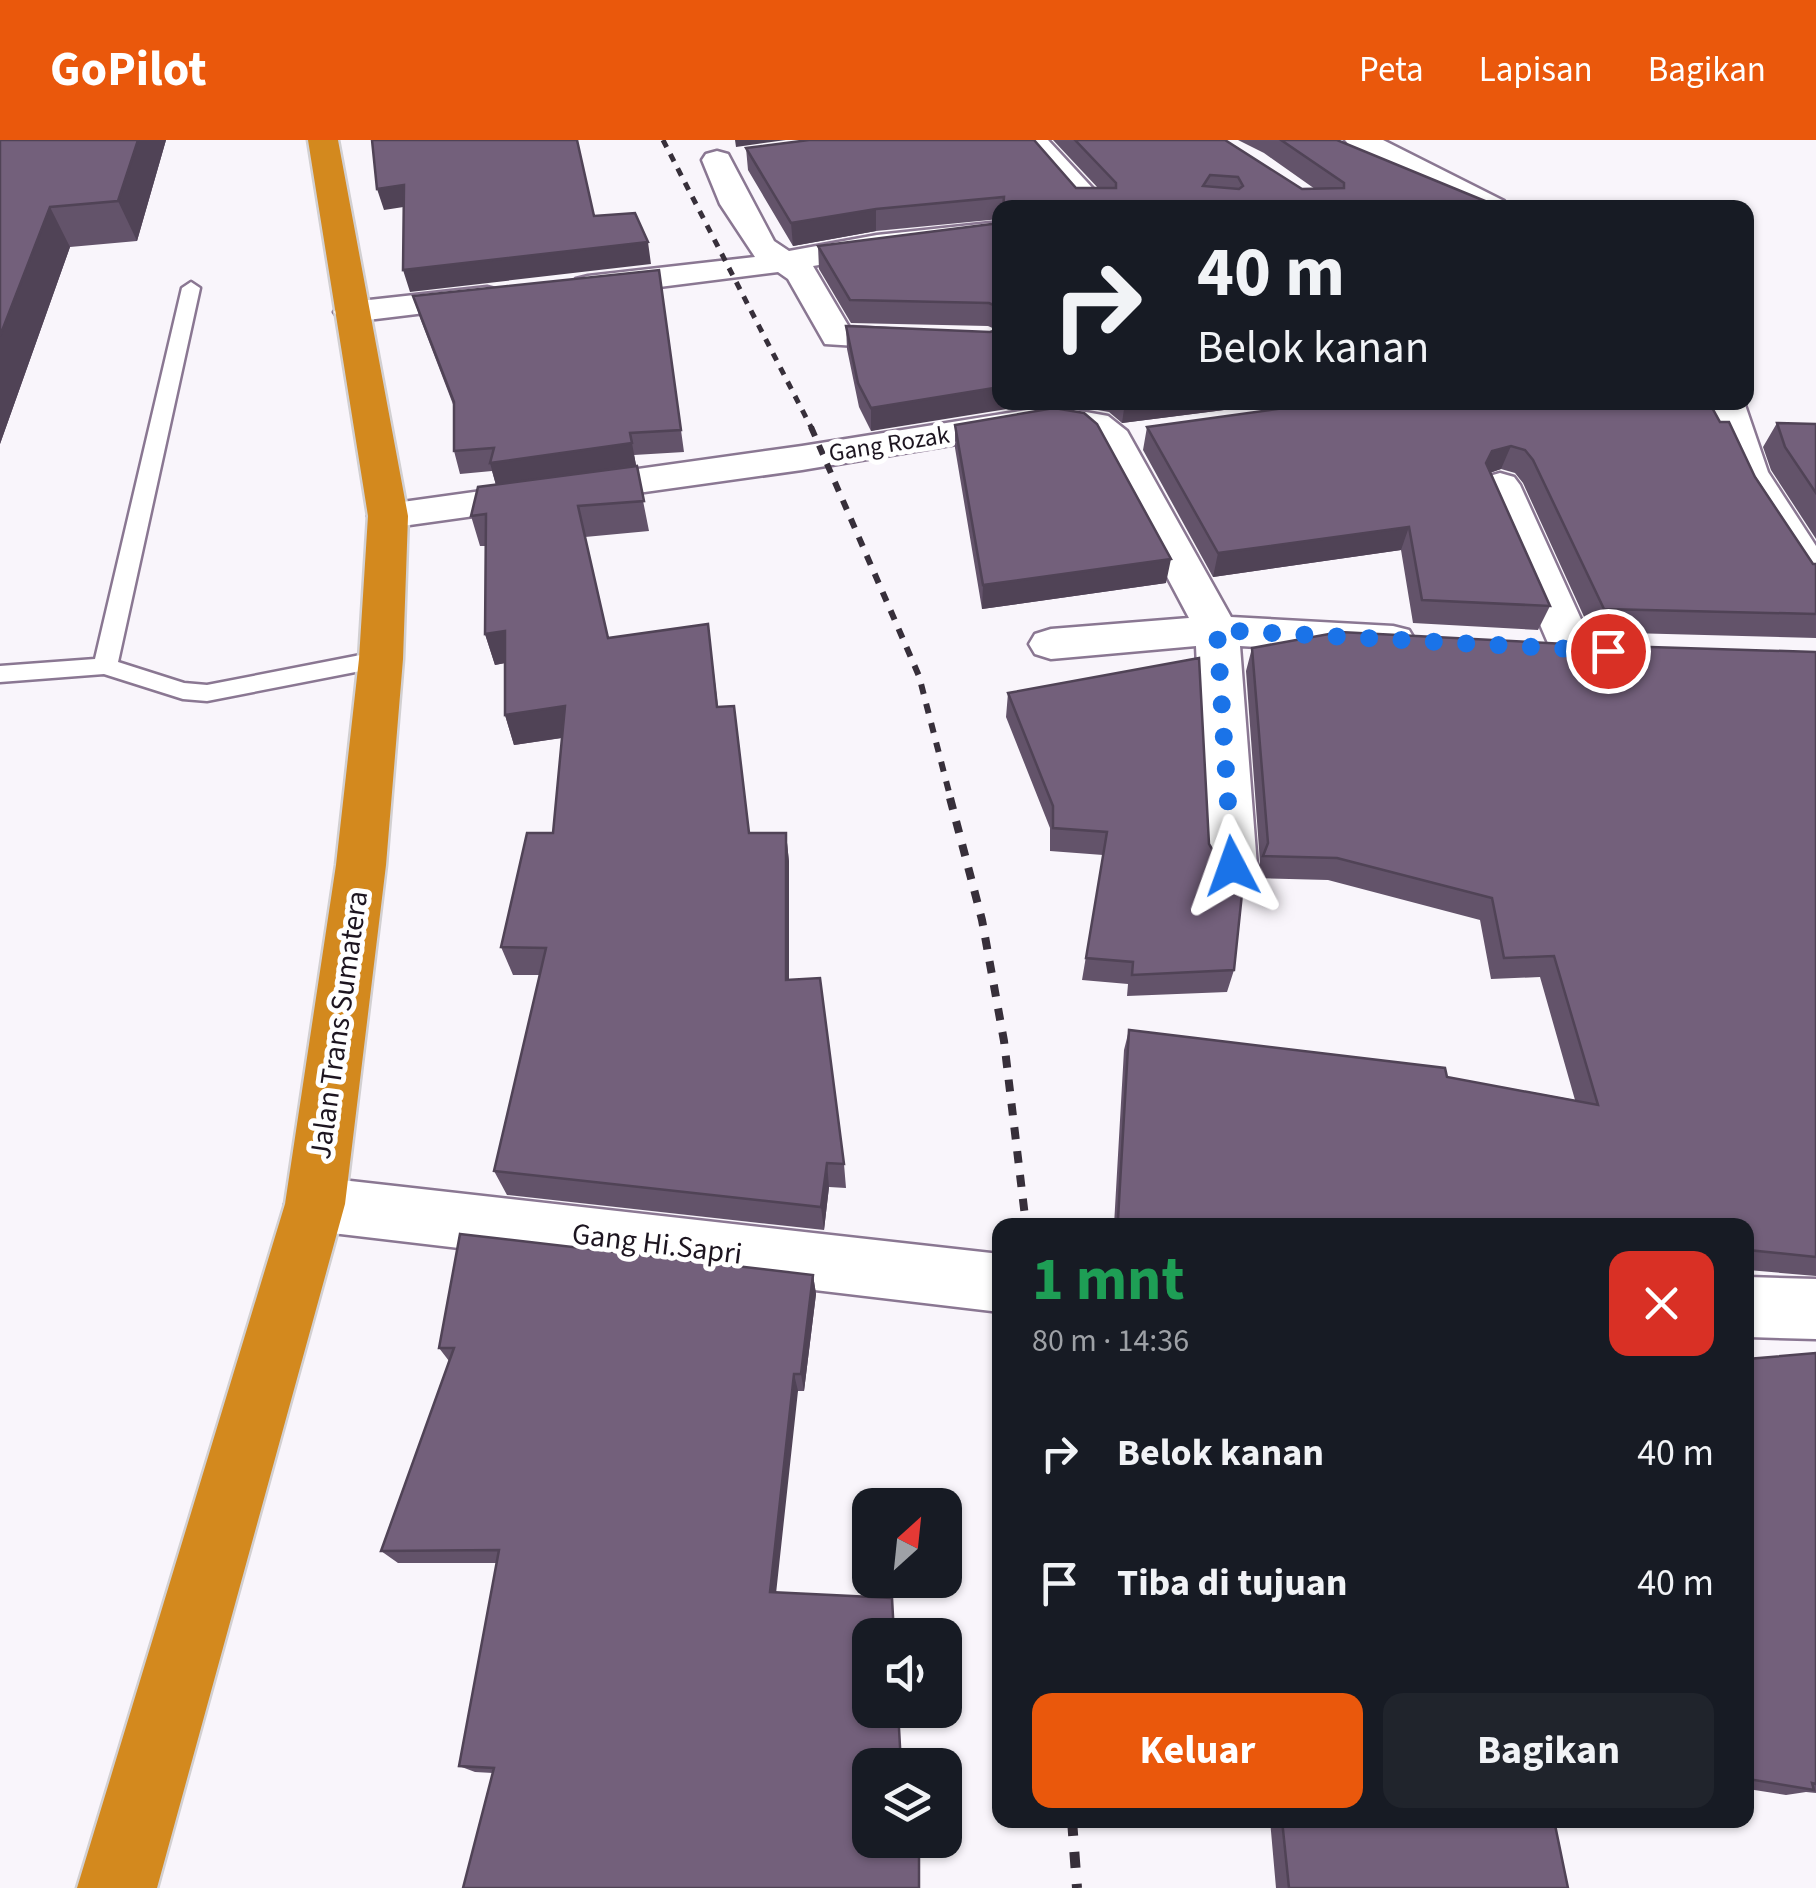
<!DOCTYPE html>
<html lang="id">
<meta charset="utf-8">
<style>
:root{--surface:#171b24;--page:#20242c;--text:#f1f3f6;--muted:#9ea1a6;--accent:#ea580c}
body{margin:0;font-family:"Source Sans 3",sans-serif;background:var(--page);color:var(--text);height:100vh;display:flex;flex-direction:column;font-size:38px;white-space:nowrap}
*{box-sizing:border-box;margin:0}
p{font-size:32px;color:var(--muted)}
.icon{flex:none;width:55px;height:55px;fill:none;stroke:currentColor;stroke-width:2;stroke-linecap:round;stroke-linejoin:round}
.map{position:relative;flex:1;overflow:hidden}
.sheet{position:absolute;left:992px;top:1078px;width:762px;height:610px;display:flex;flex-direction:column;background:var(--surface);border-radius:20px;box-shadow:0 2px 8px #0004}
.sheet>*{flex:none}
.hud{position:absolute;left:992px;top:60px;width:762px;height:210px;border-radius:20px;box-shadow:0 2px 8px #0004;background:#171b24;color:var(--text);overflow:hidden}
.needle{width:65px;rotate:27deg}
.fabs{position:absolute;left:852px;top:1348px;display:grid;gap:20px}
.fabs a{display:grid;place-items:center;width:110px;height:110px;border-radius:20px;background:var(--surface);box-shadow:0 2px 8px #0004;font-size:50px}
.pin{position:absolute;display:grid;place-items:center;width:85px;height:85px;color:#fff;margin:-42px;border:5px solid #fff;border-radius:50%;box-shadow:0 2px 10px #0007}
.me{position:absolute;width:110px;margin:-55px;rotate:356deg;stroke-linejoin:round;filter:drop-shadow(0 0 8px #0008)}
.turn{display:flex;align-items:center;gap:35px;height:210px;padding:0 40px;font-size:45px}
.turn .icon{width:130px;height:130px;stroke-width:2.5}
.turn b{display:block;font-size:70px;line-height:85px}
.round{display:grid;place-items:center;flex:none;width:105px;height:105px;border-radius:20px;background:var(--page)}
.overview{display:flex;align-items:center;justify-content:space-between;height:170px;padding:0 40px}
h1{font-size:60px;font-weight:700;line-height:75px;color:#1e9e55}
.cta{display:flex;gap:20px;margin-top:auto;padding:20px 40px}
.cta a{flex:1;height:115px;border-radius:20px;background:var(--accent);color:#fff;font-size:40px;font-weight:700;line-height:115px;text-align:center}
.cta a+a{background:var(--page);color:var(--text)}
ul{padding:0;list-style:none}
li{display:flex;align-items:center;gap:30px;height:130px;padding:0 40px}
li div{flex:1}
li b{display:block;font-size:38px}
li em{font-style:normal}
header{display:flex;align-items:center;gap:60px;box-sizing:border-box;height:140px;padding:0 50px;background:var(--accent);color:#fff}
header strong{font-size:48px}
nav{display:flex;gap:55px;margin-inline-start:auto;font-size:35px}
.map>svg:first-child{display:block}
.lines{fill:none;stroke-linecap:round;stroke-linejoin:round}
.lane-casing{stroke:#8a7792;stroke-width:5}
.street-casing{stroke:#8a7792;stroke-width:5}
.highway-casing{stroke:#d2d0d2;stroke-width:5}
.lane{fill:#fff;fill-rule:evenodd}
.street{fill:#fff;fill-rule:evenodd}
.highway{fill:#d3891e;fill-rule:evenodd}
.rail-far3{stroke:#372f3a;stroke-width:5;stroke-dasharray:8 8;stroke-linecap:butt}
.rail-far2{stroke:#372f3a;stroke-width:6;stroke-dasharray:10 10;stroke-linecap:butt}
.rail-far1{stroke:#372f3a;stroke-width:8;stroke-dasharray:12 12;stroke-linecap:butt}
.rail{stroke:#372f3a;stroke-width:10;stroke-dasharray:16 16;stroke-linecap:butt}
.wall{fill:#63536a}
.shaded-wall{fill:#504356}
.building{fill:#73607b;stroke:#504356;stroke-width:2.5;fill-rule:evenodd}
.route{stroke:#1a73e8;stroke-width:18;stroke-dasharray:0 32.4}
.labels{text-anchor:middle;dominant-baseline:central;stroke-width:10;stroke-linejoin:round;paint-order:stroke}
.far-street-label{font-size:25px;fill:#1d1520;stroke:#fff}
.street-label{font-size:30px;fill:#1d1520;stroke:#fff}
</style>
<header>
<strong>GoPilot</strong>
<nav><a>Peta</a><a>Lapisan</a><a>Bagikan</a></nav>
</header>
<div class="map">
<svg width="1816" height="1748" viewBox="0 0 1816 1748">
<rect width="100%" height="100%" fill="#f9f5fb"/>
<g class="lines">
<g class="lane-casing">
<path id="lane" d="M 191,142 L 200,148 L 118,522 L 184,543 L 207,545 L 381,511 L 393,519 L 381,527 L 207,561 L 183,559 L 104,534 L 0,542 L 0,526 L 95,519 L 182,148 Z"/>
</g>
<g class="street-casing">
<path id="street" d="M 1017,0 L 1048,0 L 1111,68 L 1077,68 Z
M 1345,0 L 1383,0 L 1504,61 L 1508,68 L 1468,68 L 1350,6 Z
M 717,11 L 728,14 L 774,101 L 789,111 L 877,95 L 1000,82 L 1000,102 L 877,115 L 813,126 L 849,187 L 932,192 L 938,199 L 932,206 L 920,210 L 825,204 L 788,139 L 778,132 L 588,156 L 576,153 L 571,146 L 576,139 L 588,136 L 755,117 L 720,64 L 702,20 L 706,14 Z
M 487,147 L 499,150 L 504,157 L 499,164 L 351,182 L 339,179 L 334,172 L 339,165 L 351,162 Z
M 1707,262 L 1744,262 L 1768,332 L 1816,406 L 1816,449 L 1801,445 C 1762,388 1722,332 1707,262 Z
M 1052,266 L 1108,276 L 1127,291 L 1231,477 L 1393,486 L 1409,490 L 1415,500 L 1409,510 L 1393,514 L 1240,506 L 1257,726 L 1250,740 L 1232,745 L 1214,740 L 1207,726 L 1196,506 L 1051,519 L 1035,514 L 1029,504 L 1035,494 L 1051,489 L 1189,478 L 1097,305 L 1083,293 L 1052,288 L 802,330 L 388,388 L 374,385 L 368,376 L 374,367 L 388,364 L 802,306 Z
M 1500,333 L 1514,337 L 1520,345 L 1595,510 L 1589,520 L 1573,525 L 1557,520 L 1551,510 L 1480,345 L 1486,337 Z
M 315,1037 L 1000,1114 L 1000,1172 L 315,1091 L 294,1083 L 285,1064 L 294,1045 Z
M 1748,1137 L 1816,1139 L 1816,1199 L 1748,1197 Z"/>
</g>
<g class="highway-casing">
<path id="highway" d="M 308,0 L 338,0 L 408,376 L 403,519 L 386,725 L 345,1064 L 157,1748 L 77,1748 L 285,1064 L 336,725 L 359,519 L 368,376 Z"/>
</g>
<use href="#lane" class="lane"/>
<use href="#street" class="street"/>
<use href="#highway" class="highway"/>
<path class="rail-far3" d="M 663,0 L 812,289"/>
<path class="rail-far2" d="M 811,287 L 919,536 L 951,660"/>
<path class="rail-far1" d="M 950,658 L 982,780 L 1004,901 L 1026,1085"/>
<path class="rail" d="M 1072,1680 L 1077,1748"/>
</g>
<path class="wall" d="M 0,0 L 166,0 L 137,101 L 70,107 L 0,304 Z
M 1053,0 L 1225,0 L 1302,49 L 1315,49 L 1264,13 L 1238,0 L 1337,0 L 1485,61 L 1482,68 L 1000,68 L 1000,79 L 876,91 L 793,106 L 748,30 L 746,8 L 1076,48 L 1098,48 Z
M 1000,83 L 1000,262 L 871,291 L 859,267 L 847,209 L 846,186 L 990,192 L 997,190 L 988,186 L 851,183 L 819,129 L 818,106 Z
M 659,130 L 684,312 L 634,315 L 649,391 L 585,397 L 608,498 L 708,484 L 718,567 L 738,596 L 749,693 L 786,693 L 789,722 L 789,840 L 844,1024 L 846,1048 L 829,1047 L 824,1090 L 507,1055 L 494,1031 L 540,835 L 513,835 L 501,807 L 553,693 L 562,598 L 514,605 L 505,575 L 505,523 L 495,525 L 485,494 L 486,406 L 480,406 L 471,376 L 496,345 L 492,331 L 460,334 L 454,311 L 454,267 L 420,178 L 413,156 Z
M 1053,262 L 1634,262 L 1720,282 L 1813,424 L 1816,424 L 1816,498 L 1591,492 L 1523,343 L 1515,333 L 1501,329 L 1490,333 L 1550,466 L 1538,490 L 1413,483 L 1401,410 L 1213,437 L 1143,310 L 1147,287 L 1285,268 L 1271,264 L 1122,283 L 1109,272 Z
M 1777,283 L 1816,284 L 1816,399 L 1771,330 L 1763,307 Z
M 955,285 L 1166,443 L 982,469 L 955,308 Z
M 1585,505 L 1816,512 L 1816,1136 L 1748,1130 L 1748,1085 L 1114,1085 L 1124,910 L 1129,890 L 1447,937 L 1575,960 L 1540,837 L 1491,839 L 1480,780 L 1328,740 L 1255,738 L 1260,722 L 1246,531 L 1252,508 Z
M 1008,553 L 1209,704 L 1234,830 L 1227,852 L 1127,856 L 1128,844 L 1082,840 L 1103,715 L 1050,711 L 1050,688 L 1006,577 Z
M 813,1135 L 816,1154 L 804,1251 L 798,1251 L 493,1633 L 475,1632 L 459,1626 L 497,1423 L 398,1423 L 381,1411 L 449,1221 L 439,1208 Z
M 1816,1213 L 1816,1653 L 1806,1652 L 1786,1655 L 1748,1649 L 1748,1219 Z
M 1270,1680 L 1554,1680 L 1568,1748 L 1276,1748 Z"/>
<path class="shaded-wall" d="M 138,0 L 166,0 L 137,101 L 118,61 Z
M 735,0 L 786,0 L 736,7 Z
M 404,45 L 410,66 L 384,70 L 377,49 Z
M 50,67 L 70,107 L 0,304 L 0,196 Z
M 876,69 L 876,91 L 793,106 L 791,83 Z
M 648,102 L 651,124 L 410,152 L 403,130 Z
M 1000,247 L 1000,262 L 1050,262 L 871,291 L 871,268 Z
M 1125,262 L 1271,262 L 1271,264 L 1122,283 Z
M 632,303 L 636,325 L 496,345 L 490,323 Z
M 1511,306 L 1501,329 L 1483,335 L 1486,323 L 1492,311 Z
M 1409,387 L 1401,410 L 1213,437 L 1218,413 Z
M 1171,419 L 1166,443 L 982,469 L 983,445 Z
M 505,491 L 515,521 L 495,525 L 485,494 Z
M 565,566 L 574,596 L 514,605 L 505,575 Z
M 786,693 L 789,722 L 789,867 L 786,840 Z
M 827,1023 L 829,1047 L 824,1090 L 821,1067 Z
M 813,1135 L 816,1154 L 804,1251 L 801,1234 Z
M 794,1234 L 798,1251 L 775,1463 L 770,1452 Z"/>
<path class="building" d="M 0,0 L 138,0 L 118,61 L 50,67 L 0,196 Z
M 372,0 L 577,0 L 594,76 L 635,73 L 648,102 L 403,130 L 404,45 L 377,49 Z
M 809,0 L 1034,0 L 1076,48 L 1116,48 L 1116,43 L 1075,0 L 1225,0 L 1302,49 L 1344,48 L 1344,43 L 1281,0 L 1337,0 L 1485,61 L 1472,68 L 1003,68 L 1004,57 L 876,69 L 791,83 L 746,8 ZM 1210,35 L 1238,37 L 1243,46 L 1239,49 L 1203,46 Z
M 1000,83 L 1000,168 L 989,163 L 850,160 L 818,106 Z
M 659,130 L 681,290 L 630,293 L 632,303 L 490,323 L 494,308 L 454,311 L 454,262 L 413,156 Z
M 846,186 L 990,192 L 1000,189 L 1000,247 L 871,268 L 858,243 Z
M 1294,262 L 1634,262 L 1710,264 L 1720,282 L 1729,282 L 1755,337 L 1813,424 L 1816,424 L 1816,474 L 1604,469 L 1533,320 L 1525,310 L 1511,306 L 1492,311 L 1486,323 L 1550,466 L 1422,460 L 1409,387 L 1218,413 L 1147,287 L 1291,267 Z
M 1054,268 L 1084,273 L 1097,284 L 1171,419 L 983,445 L 955,285 Z
M 1777,283 L 1816,284 L 1816,353 L 1785,307 Z
M 637,326 L 644,361 L 578,366 L 608,498 L 708,484 L 717,567 L 734,566 L 749,693 L 786,693 L 786,840 L 820,838 L 844,1024 L 827,1023 L 821,1067 L 494,1031 L 546,808 L 501,807 L 527,693 L 553,693 L 565,566 L 505,575 L 505,491 L 485,494 L 486,374 L 471,376 L 478,347 Z
M 1340,492 L 1585,505 L 1816,512 L 1816,1117 L 1748,1110 L 1748,1085 L 1154,1085 L 1118,1079 L 1129,890 L 1445,928 L 1447,937 L 1598,965 L 1554,816 L 1504,818 L 1492,758 L 1337,718 L 1263,716 L 1268,703 L 1252,508 Z
M 1199,518 L 1209,704 L 1219,721 L 1245,725 L 1234,830 L 1132,835 L 1133,822 L 1086,818 L 1107,692 L 1053,688 L 1053,666 L 1008,553 Z
M 460,1094 L 813,1135 L 801,1234 L 794,1234 L 770,1452 L 892,1458 L 894,1495 L 870,1495 L 870,1570 L 898,1570 L 901,1625 L 870,1625 L 870,1700 L 919,1700 L 919,1748 L 463,1748 L 494,1628 L 459,1626 L 499,1410 L 381,1411 L 454,1208 L 439,1208 Z
M 1816,1213 L 1816,1644 L 1812,1643 L 1814,1650 L 1748,1639 L 1748,1219 Z
M 1282,1680 L 1554,1680 L 1568,1748 L 1289,1748 Z"/>
<g class="lines">
<path class="route" d="M 1232,726 L 1217,490 L 1608,511"/>
</g>
<g class="labels">
<g class="far-street-label">
<text transform="translate(889 304) rotate(-9)">Gang Rozak</text>
</g>
<g class="street-label">
<text transform="translate(339 885) rotate(-82)">Jalan Trans Sumatera</text>
<text transform="translate(657 1104) rotate(7)">Gang Hi.Sapri</text>
</g>
</g>
</svg>
<div class="fabs">
<a><svg class="needle" viewBox="-14 -14 28 28"><path d="M0-13l5 13h-10z" fill="#e53935"/><path d="M0 13l5-13h-10z" fill="#9ea1a6"/></svg></a>
<a><svg class="icon" aria-label="sound" viewBox="0 0 24 24"><path d="M4 9h4l5-4v14l-5-4H4zM17 9q2 3 0 6"/></svg></a>
<a><svg class="icon" aria-label="layers" viewBox="0 0 24 24"><path d="M12 4l9 5-9 5-9-5zM3 14l9 5 9-5"/></svg></a>
</div>
<div class="pin" style="left:1608px;top:511px;background:#d93025"><svg class="icon" aria-label="arrive" viewBox="0 0 24 24"><path d="M6 21V4h12l-3 4 3 4H6"/></svg></div>
<svg class="me" style="left:1232px;top:726px" viewBox="-20 -20 40 40"><path d="M0-17L14 15 0 8-14 15z" fill="#1a73e8" stroke="#fff" stroke-width="4"/></svg>
<div class="hud">
<div class="turn"><svg class="icon" aria-label="right" viewBox="0 0 24 24"><path d="M7 20v-9h11M14 6l5 5-5 5"/></svg><div><b>40 m</b>Belok kanan</div></div>
</div>
<section class="sheet">
<div class="overview"><div><h1>1 mnt</h1><p>80 m · 14:36</p></div><a class="round" style="background:#d93025;color:#fff"><svg class="icon" aria-label="close" viewBox="0 0 24 24"><path d="M6 6l12 12M18 6L6 18"/></svg></a></div>
<ul>
<li><svg class="icon" aria-label="right" viewBox="0 0 24 24"><path d="M7 20v-9h11M14 6l5 5-5 5"/></svg><div><b>Belok kanan</b></div><em>40 m</em></li>
<li><svg class="icon" aria-label="arrive" viewBox="0 0 24 24"><path d="M6 21V4h12l-3 4 3 4H6"/></svg><div><b>Tiba di tujuan</b></div><em>40 m</em></li>
</ul>
<div class="cta"><a>Keluar</a><a>Bagikan</a></div>
</section>
</div>
